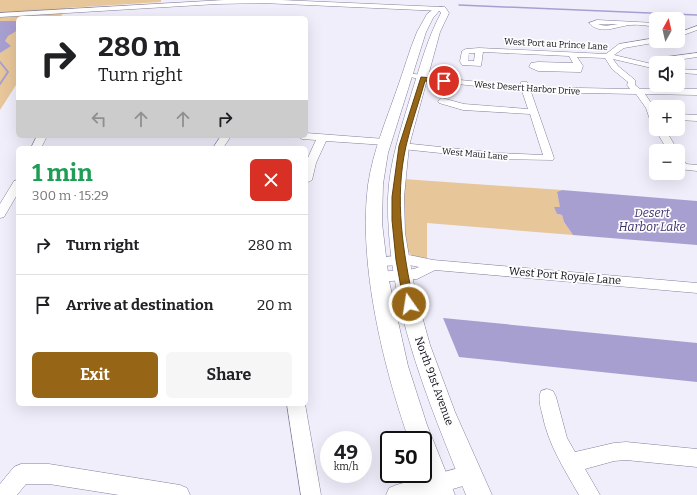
<!DOCTYPE html>
<meta charset="utf-8">
<style>
:root{--surface:#fff;--page:#f6f6f6;--text:#202124;--muted:#757577;--line:#e0e0e0;--accent:#966616}
body{margin:0;font-family:Bitter,serif;background:var(--page);color:var(--text);height:100vh;display:flex;flex-direction:column;font-size:15px;white-space:nowrap}
*{box-sizing:border-box;margin:0}
p{font-size:13px;color:var(--muted)}
.icon{flex:none;width:22px;height:22px;fill:none;stroke:currentColor;stroke-width:2;stroke-linecap:round;stroke-linejoin:round}
.map{position:relative;flex:1;overflow:hidden}
.panel{position:absolute;left:16px;top:146px;width:292px;height:260px;display:flex;flex-direction:column;background:var(--surface);border-radius:6px;box-shadow:0 4px 16px #0002}
.panel>*{flex:none}
.hud{position:absolute;left:16px;top:16px;width:292px;height:122px;border-radius:6px;box-shadow:0 4px 16px #0002;background:#fff;color:var(--text);overflow:hidden}
.needle{width:26px;rotate:8deg}
.controls{position:absolute;left:649px;top:12px;display:grid;gap:8px}
.controls a{display:grid;place-items:center;width:36px;height:36px;border-radius:6px;background:var(--surface);box-shadow:0 4px 16px #0002;font-size:20px}
.speed{position:absolute;left:320px;top:431px;display:flex;gap:8px;font-size:20px;font-weight:700;text-align:center}
.speed>*{display:grid;place-content:center;width:52px;height:52px;border-radius:50%;background:var(--surface);box-shadow:0 4px 16px #0002;line-height:1}
.speed small{font-size:10px;font-weight:400}
.speed .limit{border:2px solid #111;border-radius:6px;background:#fff;color:#111}
.pin{position:absolute;display:grid;place-items:center;width:34px;height:34px;color:#fff;margin:-17px;border:2px solid #fff;border-radius:50%;box-shadow:0 1px 4px #0007}
.me{position:absolute;width:44px;margin:-22px;rotate:347deg;stroke-linejoin:round;filter:drop-shadow(0 0 3px #0008)}
.turn{display:flex;align-items:center;gap:14px;height:84px;padding:0 16px;font-size:18px}
.turn .icon{width:52px;height:52px;stroke-width:2.5}
.turn b{display:block;font-size:28px;line-height:34px}
.lanes{display:flex;align-items:center;height:38px;padding:0 16px;background:#0003;justify-content:center;gap:20px;direction:ltr}
.lanes .off{opacity:.35}
.round{display:grid;place-items:center;flex:none;width:42px;height:42px;border-radius:6px;background:var(--page)}
.head{display:flex;align-items:center;justify-content:space-between;height:68px;padding:0 16px}
h1{font-size:24px;font-weight:700;line-height:30px;color:#1e9e55}
.button{display:flex;gap:8px;margin-top:auto;padding:8px 16px}
.button a{flex:1;height:46px;border-radius:6px;background:var(--accent);color:#fff;font-size:16px;font-weight:700;line-height:46px;text-align:center}
.button a+a{background:var(--page);color:var(--text)}
ul{padding:0;list-style:none}
li{display:flex;align-items:center;gap:12px;height:60px;padding:0 16px;border-top:1px solid var(--line)}
li div{flex:1}
li b{display:block;font-size:15px}
li em{font-style:normal}
.map>svg:first-child{display:block}
.green{fill:#e7c69a}
.water{fill:#a89fd1}
.lines{fill:none;stroke-linecap:round;stroke-linejoin:round}
.stream-far1{stroke:#a89fd1;stroke-width:1.5}
.stream{stroke:#a89fd1;stroke-width:2}
.minor-casing{stroke:#85809c;stroke-width:1}
.major-casing{stroke:#85809c;stroke-width:1}
.minor{fill:#fff;fill-rule:evenodd}
.major{fill:#fff;fill-rule:evenodd}
.route{fill:#966616;stroke:#62420e}
.labels{text-anchor:middle;dominant-baseline:central;stroke-width:3.5;stroke-linejoin:round;paint-order:stroke}
.far-street-label{font-size:9px;fill:#0e0d17;stroke:#fdfdfd}
.street-label{font-size:11px;fill:#0e0d17;stroke:#fdfdfd}
.water-label{font-size:12px;font-style:italic;fill:#3e2e6a;stroke:#fdfdfd}
</style>
<div class="map">
<svg width="697" height="495" viewBox="0 0 697 495">
<rect width="100%" height="100%" fill="#f0eefb"/>
<path class="green" d="M 0,0 L 161,0 L 161,2 L 66,8 L 60,18 L 18,18 L 18,82 L 0,110 Z
M 403,179 L 562,190 L 557,193 L 561,208 L 555,207 L 557,214 L 562,215 L 564,222 L 573,235 L 427,223 L 427,259 L 412,256 L 406,249 Z"/>
<path class="water" d="M 0,21 L 18,21 L 18,30 L 8,36 L 5,41 L 11,46 L 0,53 Z
M 562,190 L 697,201 L 697,245 L 573,235 L 564,222 L 562,215 L 557,214 L 554,207 L 560,207 L 557,192 Z
M 443,318 L 697,343 L 697,382 L 459,357 Z"/>
<g class="lines">
<path class="stream-far1" d="M 459,5 L 697,15"/>
<path class="stream" d="M 0,62 L 8,72 L 0,84"/>
<g class="minor-casing">
<path id="minor" d="M 224,0 L 281,0 L 442,7 L 445,9 L 442,11 L 262,3 L 217,4 L 0,17 L 0,13 Z
M 597,20 L 656,23 L 656,27 C 648,26 639,24 631,25 C 616,26 601,36 589,23 ZM 598,24 L 618,24 L 605,26 Z
M 697,26 L 697,30 L 678,37 L 678,33 Z
M 656,38 L 656,41 L 659,42 L 624,48 L 614,55 L 656,65 L 656,69 L 613,59 L 618,66 L 635,80 L 635,85 L 640,89 L 697,89 L 697,95 L 645,94 L 656,110 L 656,126 L 651,123 L 646,108 L 636,94 L 531,92 L 554,158 L 553,160 L 498,159 L 402,149 L 397,146 L 402,143 L 498,153 L 543,155 L 530,114 L 463,110 L 439,103 L 438,101 L 442,98 L 464,104 L 528,109 L 522,91 L 430,81 L 405,76 L 405,72 L 430,77 L 520,86 L 521,82 L 527,82 L 529,87 L 630,89 L 627,85 L 628,82 L 612,69 L 605,58 L 577,57 L 583,66 L 581,72 L 578,72 L 538,71 L 529,67 L 531,63 L 538,62 L 573,63 L 569,56 L 483,52 L 481,66 L 462,65 L 460,61 L 462,51 L 466,49 L 479,48 L 606,54 L 619,44 ZM 469,53 L 475,53 L 474,61 L 468,61 Z
M 697,53 L 697,57 L 671,61 L 668,63 L 658,63 L 666,57 Z
M 678,69 L 697,70 L 697,74 L 678,73 Z
M 678,114 L 697,115 L 697,121 L 678,120 Z
M 656,128 L 656,129 L 665,129 L 678,151 L 668,151 L 655,129 Z
M 306,133 L 385,139 L 390,142 L 385,145 L 326,141 L 316,163 L 312,180 L 306,183 L 306,162 L 316,140 L 302,139 L 297,136 L 306,136 Z
M 37,136 L 47,136 L 41,148 L 31,148 Z
M 221,136 L 231,136 L 223,148 L 213,148 Z
M 678,156 L 682,157 L 686,164 L 697,165 L 697,171 L 679,169 Z
M 18,180 L 18,193 L 4,217 L 0,218 L 0,204 L 14,181 Z
M 409,255 L 433,260 L 697,283 L 697,293 L 435,270 L 417,279 L 378,282 L 373,281 L 371,277 L 373,273 L 378,272 L 414,269 L 419,267 L 409,265 L 376,266 L 371,264 L 369,261 L 371,258 Z
M 547,389 L 553,391 L 556,397 L 567,438 L 575,452 L 614,443 L 626,442 L 697,449 L 697,467 L 626,460 L 614,461 L 585,469 L 600,495 L 579,495 C 563,467 548,444 542,413 C 540,405 538,399 541,391 Z
M 287,404 L 305,404 L 321,495 L 301,495 Z
M 21,464 L 49,464 L 180,485 L 187,488 L 190,495 L 119,495 L 49,484 L 26,484 L 17,495 L 0,495 L 0,484 L 14,467 Z
M 470,465 L 477,468 L 480,475 L 477,482 L 432,495 L 386,495 L 389,488 L 396,485 Z"/>
</g>
<g class="major-casing">
<path id="major" d="M 439,7 L 445,7 L 449,13 L 440,32 L 409,146 L 404,197 L 405,233 L 415,291 L 430,345 L 455,412 L 492,495 L 466,495 C 428,400 386,303 388,198 C 389,163 401,129 411,95 C 420,67 427,39 441,13 L 438,9 Z
M 435,8 L 439,11 L 433,18 L 426,32 L 388,153 L 383,184 L 382,223 L 389,281 L 408,366 L 427,425 L 455,495 L 429,495 L 421,474 L 423,474 L 423,440 L 409,440 C 383,366 358,263 368,185 C 373,151 386,121 397,89 C 404,70 409,51 417,32 L 427,14 Z"/>
</g>
<use href="#minor" class="minor"/>
<use href="#major" class="major"/>
</g>
<path class="route" d="M 421,77 L 444,79 L 447,81 L 444,83 L 425,81 C 419,102 411,124 406,146 C 394,199 403,252 414,304 L 413,307 L 406,307 L 404,304 L 396,260 L 392,220 L 392,197 L 399,146 Z"/>
<g class="labels">
<g class="far-street-label">
<text transform="translate(556 44) rotate(3)">West Port au Prince Lane</text>
<text transform="translate(527 88) rotate(4)">West Desert Harbor Drive</text>
<text transform="translate(475 154) rotate(5)">West Maui Lane</text>
</g>
<g class="street-label">
<text transform="translate(565 276) rotate(5)">West Port Royale Lane</text>
<text transform="translate(434 381) rotate(70)">North 91st Avenue</text>
</g>
<g class="water-label">
<text x="652" y="213">Desert<tspan x="652" dy="14">Harbor Lake</tspan></text>
</g>
</g>
</svg>
<div class="controls">
<a><svg class="needle" viewBox="-14 -14 28 28"><path d="M0-13l5 13h-10z" fill="#e53935"/><path d="M0 13l5-13h-10z" fill="#757577"/></svg></a>
<a><svg class="icon" aria-label="sound" viewBox="0 0 24 24"><path d="M4 9h4l5-4v14l-5-4H4zM17 9q2 3 0 6"/></svg></a>
<a>+</a>
<a>−</a>
</div>
<div class="speed"><div>49<small>km/h</small></div><div class="limit">50</div></div>
<div class="pin" style="left:444px;top:81px;background:#d93025"><svg class="icon" aria-label="arrive" viewBox="0 0 24 24"><path d="M6 21V4h12l-3 4 3 4H6"/></svg></div>
<svg class="me" style="left:409px;top:304px" viewBox="-20 -20 40 40"><circle r="17" fill="#966616" stroke="#fff" stroke-width="3"/><path d="M0-11L8 9 0 5-8 9z" fill="#fff"/></svg>
<div class="hud">
<div class="turn"><svg class="icon" aria-label="right" viewBox="0 0 24 24"><path d="M7 20v-9h11M14 6l5 5-5 5"/></svg><div><b>280 m</b>Turn right</div></div>
<div class="lanes"><svg class="icon off" aria-label="left" viewBox="0 0 24 24"><path d="M17 20v-9H6M10 6l-5 5 5 5"/></svg><svg class="icon off" aria-label="ahead" viewBox="0 0 24 24"><path d="M12 20V5M6 11l6-6 6 6"/></svg><svg class="icon off" aria-label="ahead" viewBox="0 0 24 24"><path d="M12 20V5M6 11l6-6 6 6"/></svg><svg class="icon" aria-label="right" viewBox="0 0 24 24"><path d="M7 20v-9h11M14 6l5 5-5 5"/></svg></div>
</div>
<section class="panel">
<div class="head"><div><h1>1 min</h1><p>300 m · 15:29</p></div><a class="round" style="background:#d93025;color:#fff"><svg class="icon" aria-label="close" viewBox="0 0 24 24"><path d="M6 6l12 12M18 6L6 18"/></svg></a></div>
<ul>
<li><svg class="icon" aria-label="right" viewBox="0 0 24 24"><path d="M7 20v-9h11M14 6l5 5-5 5"/></svg><div><b>Turn right</b></div><em>280 m</em></li>
<li><svg class="icon" aria-label="arrive" viewBox="0 0 24 24"><path d="M6 21V4h12l-3 4 3 4H6"/></svg><div><b>Arrive at destination</b></div><em>20 m</em></li>
</ul>
<div class="button"><a>Exit</a><a>Share</a></div>
</section>
</div>
